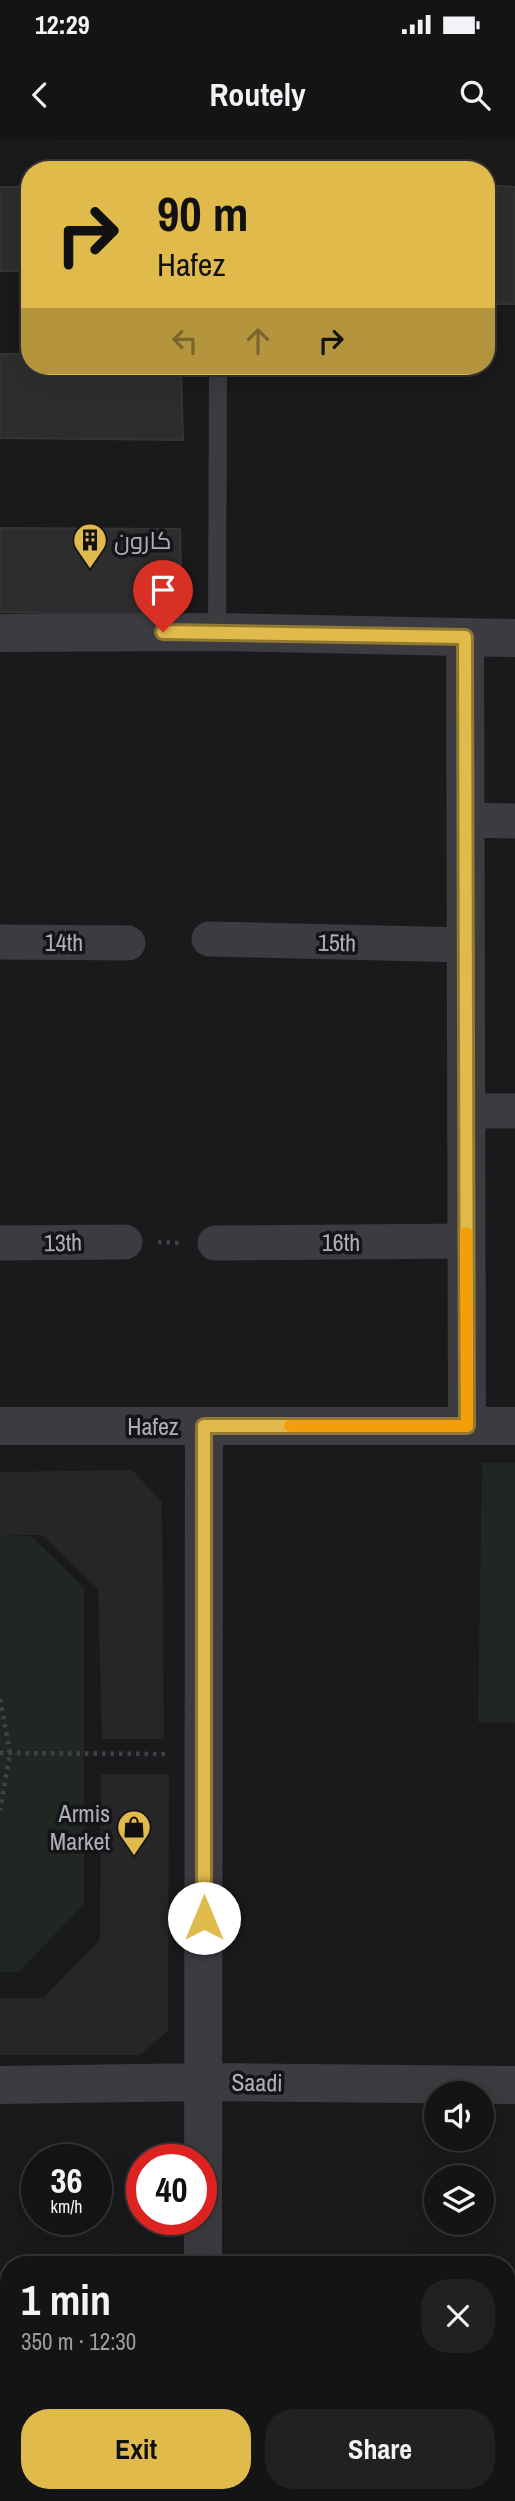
<!DOCTYPE html>
<meta charset="utf-8">
<style>
:root{--surface:#141415;--page:#212122;--text:#f1f3f6;--muted:#9d9ea0;--line:#333334;--accent:#e1ba4c}
body{margin:0;font-family:"Archivo Narrow",Cairo,sans-serif;background:var(--page);color:var(--text);height:100vh;display:flex;flex-direction:column;font-size:26px;white-space:nowrap}
*{box-sizing:border-box;margin:0}
p{font-size:23px;color:var(--muted)}
.icon{flex:none;width:38px;height:38px;fill:none;stroke:currentColor;stroke-width:2;stroke-linecap:round;stroke-linejoin:round}
.map{position:relative;flex:1;overflow:hidden}
.panel{position:absolute;left:0px;top:2116px;width:516px;height:247px;display:flex;flex-direction:column;background:var(--surface);border-radius:28px 28px 0 0;box-shadow:0 7px 28px #0002,0 0 0 2px var(--line)}
.panel>*{flex:none}
.top-card{position:absolute;left:21px;top:21px;width:474px;height:214px;border-radius:28px;box-shadow:0 7px 28px #0002,0 0 0 2px var(--line);background:#e1ba4c;color:#111;overflow:hidden}
.fabs{position:absolute;left:424px;top:1941px;display:grid;gap:14px}
.fabs a{display:grid;place-items:center;width:70px;height:70px;border-radius:50%;background:var(--surface);box-shadow:0 7px 28px #0002,0 0 0 2px var(--line);font-size:35px}
.speed{position:absolute;left:21px;top:2004px;display:flex;gap:14px;font-size:35px;font-weight:700;text-align:center}
.speed>*{display:grid;place-content:center;width:91px;height:91px;border-radius:50%;background:var(--surface);box-shadow:0 7px 28px #0002,0 0 0 2px var(--line);line-height:1}
.speed small{font-size:18px;font-weight:400}
.speed .limit{border:10px solid #d22;background:#fff;color:#111}
.pin{position:absolute;display:grid;place-items:center;width:60px;height:60px;color:#fff;margin:-72px -30px;border-radius:50% 50% 50% 0;rotate:-45deg;box-shadow:0 0 7px #0007}
.pin .icon{rotate:45deg}
.me{position:absolute;width:77px;margin:-38px;rotate:0deg;stroke-linejoin:round;filter:drop-shadow(0 0 5px #0008)}
.turn{display:flex;align-items:center;gap:24px;height:147px;padding:0 21px;font-size:32px}
.turn .icon{width:91px;height:91px;stroke-width:2.5}
.turn b{display:block;font-size:49px;line-height:60px}
.lanes{display:flex;align-items:center;height:66px;padding:0 21px;background:#0003;justify-content:center;gap:35px;direction:ltr}
.lanes .off{opacity:.35}
.round{display:grid;place-items:center;flex:none;width:74px;height:74px;border-radius:28px;background:var(--page)}
.headline{display:flex;align-items:center;justify-content:space-between;height:119px;padding:0 21px}
h1{font-size:42px;font-weight:700;line-height:52px}
.primary-button{display:flex;gap:14px;margin-top:auto;padding:14px 21px}
.primary-button a{flex:1;height:80px;border-radius:28px;background:var(--accent);color:#111;font-size:28px;font-weight:700;line-height:80px;text-align:center}
.primary-button a+a{background:var(--page);color:var(--text)}
.status{display:flex;justify-content:space-between;align-items:center;height:49px;padding:0 35px;background:var(--surface);direction:ltr}
.status svg{height:19px;fill:currentColor}
header{display:flex;justify-content:space-between;align-items:center;height:91px;padding:0 21px;background:var(--surface);font-size:32px;font-weight:700}
.map>svg:first-child{display:block}
.built{fill:#262628}
.green{fill:#202621}
.building{fill:#2d2d2f;stroke:#343437;stroke-width:2}
.lines{fill:none;stroke-linecap:round;stroke-linejoin:round}
.path{stroke:#414247;stroke-width:4.5;stroke-dasharray:3.5 5;stroke-linecap:butt}
.service{stroke:#3b3b40;stroke-width:18}
.minor{stroke:#3b3b40;stroke-width:35}
.tertiary{stroke:#3b3b40;stroke-width:38}
.route-casing{stroke:#927931;stroke-width:18}
.route{stroke:#e1ba4c;stroke-width:12}
.slow{stroke:#f59e0b;stroke-width:12}
.labels{text-anchor:middle;dominant-baseline:central;stroke-width:7;stroke-linejoin:round;paint-order:stroke}
.poi-label{font-size:24px;fill:#adb0ba;stroke:#151517;text-anchor:start}
.street-label{font-size:24px;fill:#adb0ba;stroke:#151517}
</style>
<div class="status"><b>12:29</b><svg viewBox="0 0 49 12"><path d="M0 12V9h3v3zM5 12V6h3v6zM10 12V3h3v9zM15 12V0h3v12zM26 1h20v11H26zM47 4h2v5h-2z"/></svg></div>
<header><svg class="icon" aria-label="back" viewBox="0 0 24 24"><path d="M15 5l-7 7 7 7"/></svg>Routely<svg class="icon" aria-label="search" viewBox="0 0 24 24"><circle cx="10" cy="10" r="6"/><path d="M15 15l6 6"/></svg></header>
<div class="map">
<svg width="515" height="2361" viewBox="0 0 515 2361">
<rect width="100%" height="100%" fill="#1a1a1c"/>
<path class="built" d="M 132,1330 L 162,1362 L 164,1599 L 102,1599 L 98,1449 L 42,1395 L 0,1395 L 0,1332 Z
M 101,1634 L 169,1634 L 168,1891 L 139,1915 L 0,1915 L 0,1858 L 43,1858 L 100,1800 Z"/>
<path class="green" d="M 482,1323 L 515,1323 L 515,1583 L 478,1582 Z
M 0,1395 L 31,1396 L 84,1448 L 84,1764 L 19,1832 L 0,1832 Z"/>
<path class="building" d="M 486,45 L 515,47 L 515,164 L 486,164 Z
M 0,47 L 30,47 L 30,131 L 0,131 Z
M 0,214 L 30,214 L 30,226 L 181,226 L 183,300 L 0,298 Z
M 0,388 L 180,389 L 182,475 L 0,472 Z"/>
<g class="lines">
<path class="path" d="M 158,1102 L 181,1103
M 0,1559 L 10,1613 L 0,1670
M 0,1613 L 167,1614"/>
<path class="service" d="M 217,492 L 218,226"/>
<path class="minor" d="M 465,680 L 515,681
M 209,799 L 466,805
M 0,802 L 128,803
M 466,971 L 515,971
M 0,1103 L 125,1102
M 215,1103 L 467,1101
M 0,2210 L 9,2210
M 508,2259 L 515,2259"/>
<path class="tertiary" d="M 0,493 L 217,492 L 515,498
M 465,497 L 467,1286
M 0,1286 L 515,1286
M 0,1945 L 204,1942 L 515,1945
M 203,2124 L 204,1286
M 203,2361 L 203,2354"/>
</g>
<g class="lines">
<g class="route-casing">
<path id="route" d="M 163,492 L 465,497 L 467,1286 L 204,1286 L 204,1778"/>
</g>
<use href="#route" class="route"/>
<path class="slow" d="M 290,1286 L 467,1286 L 466,1093"/>
</g>
<defs>
<g id="building-pin" transform="scale(1.75)"><path d="M0 17L-7.5 6A9.5 9.5 0 1 1 7.5 6Z" fill="#e1ba4c" stroke="#151517"/><path d="M-4-6H4V6H1V3H-1V6H-4ZM-2.5-4.3h1.7v1.8h-1.7ZM.8-4.3h1.7v1.8H.8ZM-2.5-1h1.7V.8h-1.7ZM.8-1h1.7V.8H.8Z" fill="#111"/></g>
<g id="shop-pin" transform="scale(1.75)"><path d="M0 17L-7.5 6A9.5 9.5 0 1 1 7.5 6Z" fill="#e1ba4c" stroke="#151517"/><path d="M-5-2.5h2.3a2.7 3.5 0 0 1 5.4 0H5L5.5 6h-11ZM-1.5-2.5h3a1.5 2.3 0 0 0-3 0Z" fill="#111"/></g>
</defs>
<g fill-rule="evenodd">
<use href="#building-pin" x="90" y="400"/>
<use href="#shop-pin" x="134" y="1687"/>
</g>
<g class="labels">
<g class="poi-label">
<text x="114" y="400">کارون</text>
<text x="110" y="1673" text-anchor="end">Armis<tspan x="110" dy="28">Market</tspan></text>
</g>
<g class="street-label">
<text x="64" y="802">14th</text>
<text transform="translate(337 802) rotate(1)">15th</text>
<text transform="translate(63 1102) rotate(-1)">13th</text>
<text x="341" y="1102">16th</text>
<text x="153" y="1286">Hafez</text>
<text transform="translate(257 1942) rotate(1)">Saadi</text>
</g>
</g>
</svg>
<div class="fabs">
<a><svg class="icon" aria-label="sound" viewBox="0 0 24 24"><path d="M4 9h4l5-4v14l-5-4H4zM17 9q2 3 0 6"/></svg></a>
<a><svg class="icon" aria-label="layers" viewBox="0 0 24 24"><path d="M12 4l9 5-9 5-9-5zM3 14l9 5 9-5"/></svg></a>
</div>
<div class="speed"><div>36<small>km/h</small></div><div class="limit">40</div></div>
<div class="pin" style="left:163px;top:492px;background:#d93025"><svg class="icon" aria-label="arrive" viewBox="0 0 24 24"><path d="M6 21V4h12l-3 4 3 4H6"/></svg></div>
<svg class="me" style="left:204px;top:1778px" viewBox="-20 -20 40 40"><circle r="19" fill="#fff"/><path d="M0-13L10 11 0 6-10 11z" fill="#e1ba4c"/></svg>
<div class="top-card">
<div class="turn"><svg class="icon" aria-label="right" viewBox="0 0 24 24"><path d="M7 20v-9h11M14 6l5 5-5 5"/></svg><div><b>90 m</b>Hafez</div></div>
<div class="lanes"><svg class="icon off" aria-label="left" viewBox="0 0 24 24"><path d="M17 20v-9H6M10 6l-5 5 5 5"/></svg><svg class="icon off" aria-label="ahead" viewBox="0 0 24 24"><path d="M12 20V5M6 11l6-6 6 6"/></svg><svg class="icon" aria-label="right" viewBox="0 0 24 24"><path d="M7 20v-9h11M14 6l5 5-5 5"/></svg></div>
</div>
<section class="panel">
<div class="headline"><div><h1>1 min</h1><p>350 m · 12:30</p></div><a class="round"><svg class="icon" aria-label="close" viewBox="0 0 24 24"><path d="M6 6l12 12M18 6L6 18"/></svg></a></div>
<div class="primary-button"><a>Exit</a><a>Share</a></div>
</section>
</div>
